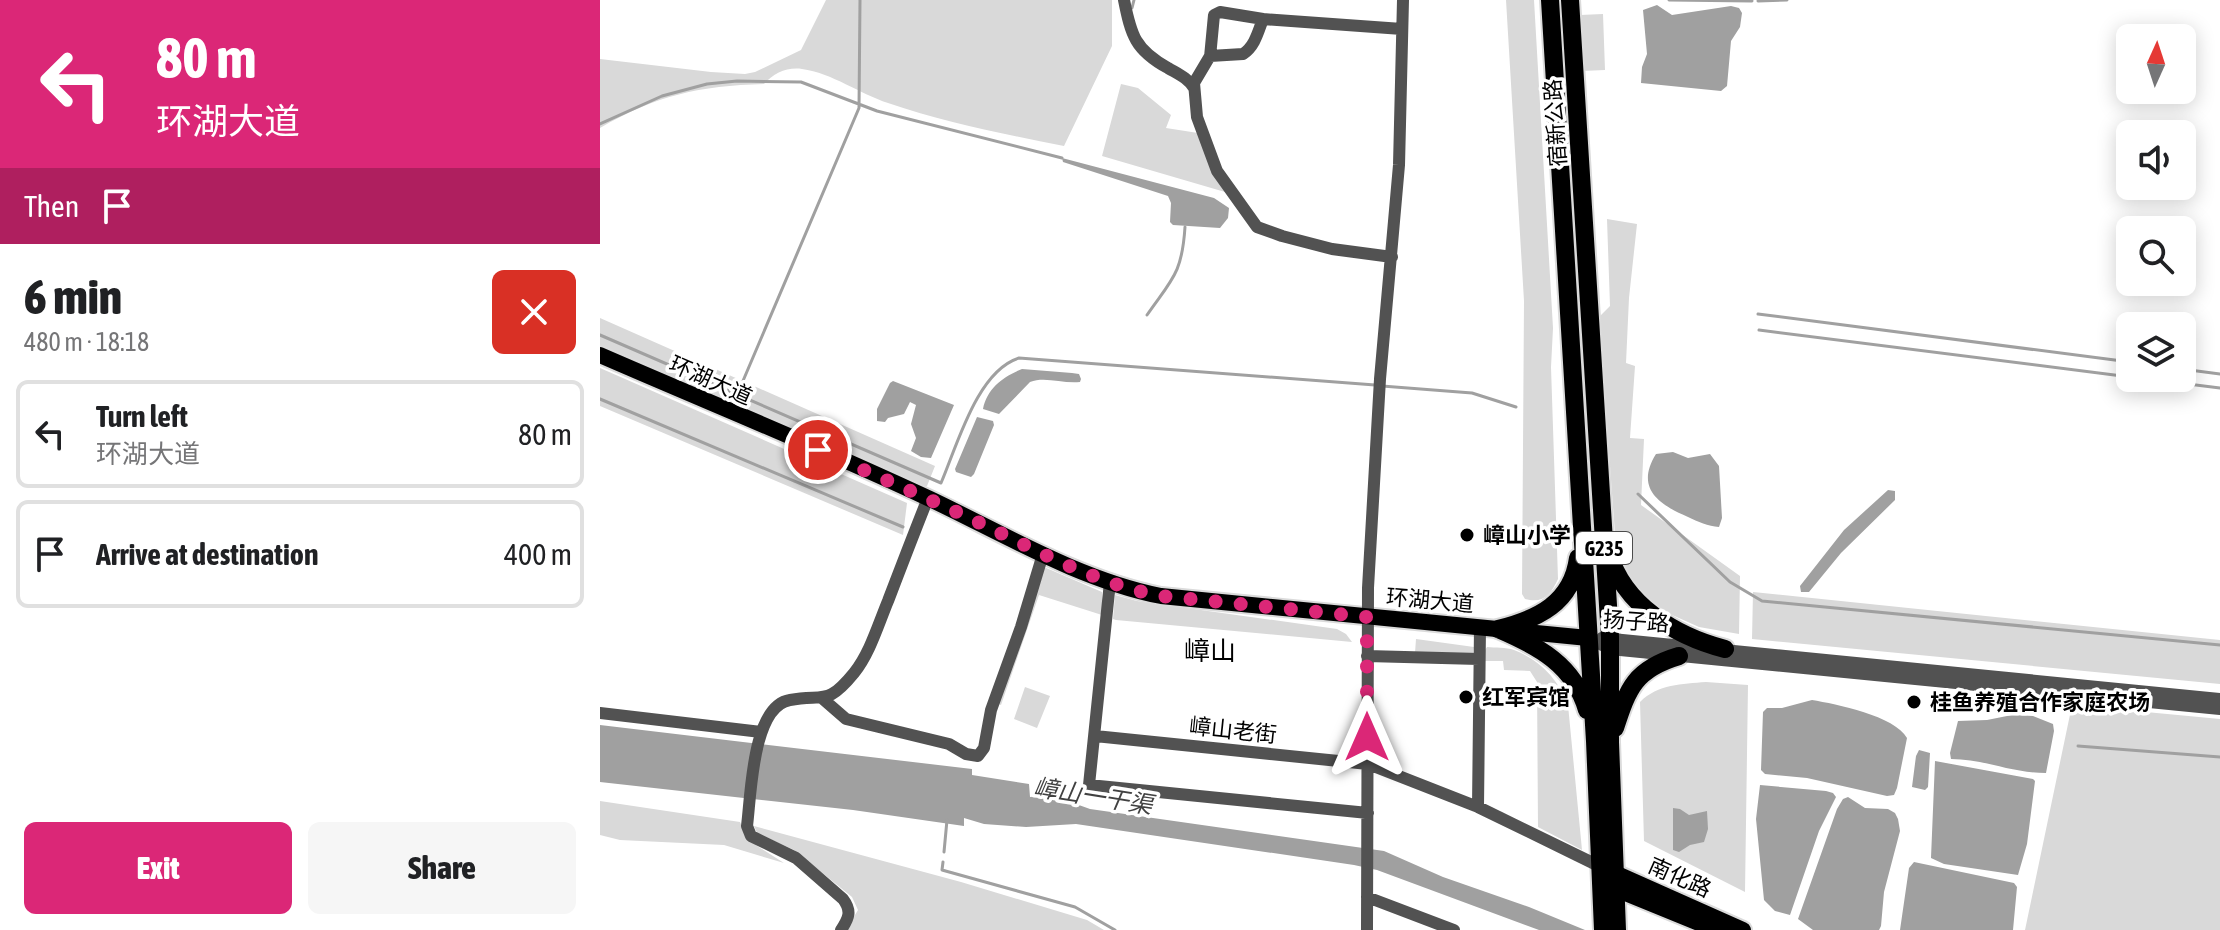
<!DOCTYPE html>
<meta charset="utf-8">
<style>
:root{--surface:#fff;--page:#f6f6f6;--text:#202124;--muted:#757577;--line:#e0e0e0;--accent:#db2777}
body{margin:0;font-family:"Asap Condensed","Noto Sans SC",sans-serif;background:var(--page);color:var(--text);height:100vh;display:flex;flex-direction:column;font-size:30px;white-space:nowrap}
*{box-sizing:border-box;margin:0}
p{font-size:26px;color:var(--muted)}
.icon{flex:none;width:44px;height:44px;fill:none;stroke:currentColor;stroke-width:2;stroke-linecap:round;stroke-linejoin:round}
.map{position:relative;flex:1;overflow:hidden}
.panel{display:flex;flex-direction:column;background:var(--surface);width:600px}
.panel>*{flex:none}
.top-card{background:#db2777;color:#fff;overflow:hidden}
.needle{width:52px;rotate:3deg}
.fabs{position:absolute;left:1516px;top:24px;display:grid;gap:16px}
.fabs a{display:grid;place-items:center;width:80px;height:80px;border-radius:12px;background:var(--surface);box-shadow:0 4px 20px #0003;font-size:40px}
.pin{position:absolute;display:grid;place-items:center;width:68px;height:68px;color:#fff;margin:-34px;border:4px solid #fff;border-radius:50%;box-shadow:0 2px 8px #0007}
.me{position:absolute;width:88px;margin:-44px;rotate:0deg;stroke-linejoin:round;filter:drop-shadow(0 0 6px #0008)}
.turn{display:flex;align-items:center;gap:28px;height:168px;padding:0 24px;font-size:36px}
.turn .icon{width:104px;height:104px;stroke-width:2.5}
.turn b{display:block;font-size:56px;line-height:68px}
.then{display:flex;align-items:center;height:76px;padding:0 24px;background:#0003;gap:16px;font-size:30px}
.round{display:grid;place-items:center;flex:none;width:84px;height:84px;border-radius:12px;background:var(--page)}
.overview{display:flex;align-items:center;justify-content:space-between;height:136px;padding:0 24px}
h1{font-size:48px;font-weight:800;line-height:60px}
.action{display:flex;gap:16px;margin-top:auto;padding:16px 24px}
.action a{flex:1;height:92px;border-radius:12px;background:var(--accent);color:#fff;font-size:32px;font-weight:800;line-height:92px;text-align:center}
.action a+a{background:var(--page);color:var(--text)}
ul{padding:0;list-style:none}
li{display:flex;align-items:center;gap:24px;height:108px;margin:0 16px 12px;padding:0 8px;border:4px solid var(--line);border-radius:12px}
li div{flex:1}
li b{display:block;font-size:30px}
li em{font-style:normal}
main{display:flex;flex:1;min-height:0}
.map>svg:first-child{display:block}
.green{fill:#d9d9d9}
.water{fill:#a0a0a0}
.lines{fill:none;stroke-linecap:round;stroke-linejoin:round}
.stream{stroke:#a0a0a0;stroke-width:3}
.major-casing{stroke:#dbdbdb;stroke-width:20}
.highway-casing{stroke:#dbdbdb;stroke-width:22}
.minor{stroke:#525252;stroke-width:12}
.major{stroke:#000;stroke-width:16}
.highway{stroke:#000;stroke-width:18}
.route{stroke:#db2777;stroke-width:14;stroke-dasharray:0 25.2}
.poi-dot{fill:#000;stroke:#fff;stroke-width:3}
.labels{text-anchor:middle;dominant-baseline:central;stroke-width:7;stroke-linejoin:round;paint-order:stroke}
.shield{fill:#fff;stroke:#4c4c4c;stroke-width:2}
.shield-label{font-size:20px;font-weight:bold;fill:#000}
.street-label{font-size:22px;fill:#000;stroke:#fff}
.poi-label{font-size:22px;font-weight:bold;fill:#000;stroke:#fff;text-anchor:start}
.water-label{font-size:24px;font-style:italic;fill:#414141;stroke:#fff}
.quarter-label{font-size:26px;fill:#000;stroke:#fff}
</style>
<main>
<section class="panel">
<div class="top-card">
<div class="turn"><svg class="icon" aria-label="left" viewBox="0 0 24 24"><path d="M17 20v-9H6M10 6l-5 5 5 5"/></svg><div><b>80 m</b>环湖大道</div></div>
<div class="then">Then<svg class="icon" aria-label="arrive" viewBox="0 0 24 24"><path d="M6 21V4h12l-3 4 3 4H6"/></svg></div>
</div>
<div class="overview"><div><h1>6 min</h1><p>480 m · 18:18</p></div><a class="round" style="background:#d93025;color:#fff"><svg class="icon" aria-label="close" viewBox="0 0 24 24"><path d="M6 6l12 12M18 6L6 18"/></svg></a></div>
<ul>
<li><svg class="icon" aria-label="left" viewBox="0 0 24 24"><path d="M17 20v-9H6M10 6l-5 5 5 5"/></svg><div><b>Turn left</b><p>环湖大道</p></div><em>80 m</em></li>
<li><svg class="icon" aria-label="arrive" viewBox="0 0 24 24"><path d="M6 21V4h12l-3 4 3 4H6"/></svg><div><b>Arrive at destination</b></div><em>400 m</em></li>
</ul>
<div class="action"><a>Exit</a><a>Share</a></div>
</section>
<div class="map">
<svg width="1620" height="930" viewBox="0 0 1620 930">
<rect width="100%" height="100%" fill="#fff"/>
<path class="green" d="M 226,0 L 512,0 L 512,46 L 464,146 C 405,134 346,123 288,103 C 260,94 232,73 202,69 C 187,67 174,73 164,84 C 99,86 57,95 0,128 L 0,59 L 111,72 L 145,74 L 155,72 L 201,50 Z
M 906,0 L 934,0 L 953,328 L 951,367 L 958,579 C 951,594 944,604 925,599 L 922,594 L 924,301 Z
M 1003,14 L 1005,70 L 982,71 L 980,15 Z
M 521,84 L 538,88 L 571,115 L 566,128 L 598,133 L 625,192 L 502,156 Z
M 1007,219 L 1037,224 L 1029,298 L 1026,363 L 1035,366 L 1030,438 L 1044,439 L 1041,505 L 1140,576 L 1139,634 L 1099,627 L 1061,610 L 1045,599 L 1017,561 L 999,317 L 1010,306 Z
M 0,318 L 335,466 L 327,486 L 323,488 L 0,346 Z
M 0,368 L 307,503 L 303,535 L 0,406 Z
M 444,567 L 502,592 L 502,615 L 439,595 L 401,705 L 396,703 Z
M 1153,592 L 1620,640 L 1620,684 L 1152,639 Z
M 515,595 L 537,601 L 737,629 L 746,634 L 752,642 L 516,620 L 513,619 Z
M 816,639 L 874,647 L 873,655 L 815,653 Z
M 887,647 C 895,648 906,647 914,650 C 940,660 958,679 968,705 L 982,850 L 938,827 L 937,682 L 930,671 L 904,670 L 903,661 L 885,661 L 885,650 Z
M 1106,682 L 1148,685 L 1145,892 L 1044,841 L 1040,702 C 1058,684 1082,684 1106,682 Z
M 425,687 L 450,696 L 437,728 L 414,719 Z
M 1472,705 L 1620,719 L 1620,930 L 1425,930 Z
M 0,801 L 140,822 L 148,840 L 184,863 L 124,845 L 20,840 L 0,835 Z
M 154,826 L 361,882 L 487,920 L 504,930 L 246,930 L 258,910 L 252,897 L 194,850 L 157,833 Z"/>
<path class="water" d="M 1057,5 L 1072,15 L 1131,6 L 1139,8 L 1142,13 L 1140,27 L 1131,41 L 1127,86 L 1121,91 L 1041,83 L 1042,67 L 1047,54 L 1043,10 Z
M 462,158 L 614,198 L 629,208 L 628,218 L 620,228 L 573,225 L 570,222 L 571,203 L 568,196 L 463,162 Z
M 422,369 L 472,373 L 479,374 L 481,379 L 480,382 C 463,384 445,376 430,382 L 399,414 L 383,409 C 387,388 404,376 422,369 Z
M 293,381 L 354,405 L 331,458 L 321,457 L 311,451 L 316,438 L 311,424 L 316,405 L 310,402 L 304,414 L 288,418 L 285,422 L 277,421 L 277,409 L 290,383 Z
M 377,417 L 393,421 L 394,425 L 374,474 L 371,477 L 356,472 L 355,469 Z
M 1073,452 L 1088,458 L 1110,454 L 1119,466 L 1122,518 L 1119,527 C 1108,526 1098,522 1088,517 C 1058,504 1035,488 1056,454 Z
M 1288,490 L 1295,491 L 1295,500 L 1241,553 L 1209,592 L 1201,592 L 1200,586 L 1244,530 Z
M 1212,700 C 1236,704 1295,716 1307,738 L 1297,788 L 1294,795 L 1287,796 L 1207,778 L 1165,774 L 1161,770 L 1163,712 L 1167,708 L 1182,708 Z
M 1412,715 L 1433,716 L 1453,724 L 1454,731 L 1446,773 C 1411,773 1384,759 1351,759 L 1350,753 L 1358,721 L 1387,720 Z
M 0,725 L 372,769 L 372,775 L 429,784 L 430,797 L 451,795 L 490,809 L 784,851 L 843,877 L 929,907 L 985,930 L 939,930 L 777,870 L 754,865 L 476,824 L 426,827 L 384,824 L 364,818 L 364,826 L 253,810 L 0,782 Z
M 1319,750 L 1330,753 L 1328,787 L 1325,790 L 1312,787 L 1316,756 Z
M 1335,761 L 1433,779 L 1435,781 L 1427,844 L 1418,875 L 1344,864 L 1331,858 Z
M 1160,785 L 1226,791 L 1233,793 L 1236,797 L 1219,831 L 1190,915 L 1175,911 L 1164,900 L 1156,819 Z
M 1248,797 L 1265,808 L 1288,809 L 1295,813 L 1298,819 L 1300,831 L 1284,892 L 1281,926 L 1279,930 L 1213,930 L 1198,919 L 1237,809 L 1243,799 Z
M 1073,808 L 1080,809 L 1089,815 L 1107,811 L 1108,829 L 1104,842 L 1090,845 L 1079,852 L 1073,850 Z
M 1314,862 L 1414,883 L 1417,887 L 1413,930 L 1300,930 L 1309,868 Z"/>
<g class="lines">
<path class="stream" d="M 1069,0 L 1152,1
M 1158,1 L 1187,0
M 532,8 L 534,0
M 0,124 L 62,96 L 107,84 L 137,81 L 201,82 L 277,111 L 462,158
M 1158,314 L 1530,362
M 547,315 C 572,279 582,274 585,227
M 1159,330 L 1530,377
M 0,335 L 341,483 C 357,446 377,371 419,358 L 775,385
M 1582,369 L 1620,374
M 1541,378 L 1542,378
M 1556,380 L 1620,388
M 782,386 L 872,393 L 916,407
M 137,395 L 259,108 L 260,0
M 0,399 L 303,527
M 1038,494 L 1130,582 L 1162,601 L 1620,645
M 1478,746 L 1620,757
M 344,852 L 347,820
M 343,862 L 342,870 L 475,907 L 515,930"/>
<g class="major-casing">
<path id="major" d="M 0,355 C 110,403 222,448 330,499 C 404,534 480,580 561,596 L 988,638
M 1006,869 L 1143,930
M 1006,885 L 1116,930"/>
</g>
<g class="highway-casing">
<path id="highway" d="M 950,0 L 995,741 L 1003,930
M 970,0 L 1010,637 L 1010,742 L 1017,930
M 1009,554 C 1024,605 1075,636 1125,649
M 898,629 C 938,646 974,665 987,710
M 898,629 C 938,619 972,603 978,558
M 1015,728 C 1028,688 1035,669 1079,656"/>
</g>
<path class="minor" d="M 524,0 C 531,35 535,50 568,68 C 578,74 588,78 594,88
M 610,57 L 614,15 L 620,12 L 663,19
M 792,257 L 732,249 L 682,236 L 657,227 L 617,171 L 597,117 L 594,83 L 610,56 L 643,54 C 655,46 658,32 663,19 L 802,29
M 510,582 L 489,785 L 768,813
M 988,638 L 1010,649 L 1620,709
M 1002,638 L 1620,699
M 767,656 L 879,659
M 223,699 L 246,719 L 349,744 L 366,754 L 378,756 L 384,748 L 391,710 L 421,627 L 443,554
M 0,713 L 161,732
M 495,736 L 768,764 L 878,807 L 999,866
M 878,807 L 880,627
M 767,897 L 854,930
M 241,930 C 249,918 252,911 243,899 L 196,858 L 151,836 L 147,826 C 151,796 152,706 190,700 C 225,694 227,706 254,673 C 270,653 278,625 288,601 C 301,567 314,533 328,498
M 767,930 L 768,588 L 780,379 L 799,165 L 803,0"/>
<use href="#major" class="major"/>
<use href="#highway" class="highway"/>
</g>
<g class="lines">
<path class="route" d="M 218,450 C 273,474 327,498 380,523 C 438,551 497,584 561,596 L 767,617 L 767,737"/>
</g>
<g class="poi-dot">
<circle cx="867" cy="535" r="8"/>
<circle cx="866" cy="697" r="8"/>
<circle cx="1314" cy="702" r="8"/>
</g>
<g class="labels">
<rect class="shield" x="976" y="532" width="56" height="32" rx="6"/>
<g class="shield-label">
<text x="1004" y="548">G235</text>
</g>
<g class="street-label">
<text transform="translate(955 123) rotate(-94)">宿新公路</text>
<text transform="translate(111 380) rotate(24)">环湖大道</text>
<text transform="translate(830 600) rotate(5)">环湖大道</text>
<text transform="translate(1036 621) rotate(4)">扬子路</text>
<text transform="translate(633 730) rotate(6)">嶂山老街</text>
<text transform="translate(1080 877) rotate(24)">南化路</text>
</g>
<g class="poi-label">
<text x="883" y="535">嶂山小学</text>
<text x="882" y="697">红军宾馆</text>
<text x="1330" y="702">桂鱼养殖合作家庭农场</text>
</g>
<g class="water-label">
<text transform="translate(493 796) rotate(9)">嶂山一干渠</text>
</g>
<g class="quarter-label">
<text x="610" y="651">嶂山</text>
</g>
</g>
</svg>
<div class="fabs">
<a><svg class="needle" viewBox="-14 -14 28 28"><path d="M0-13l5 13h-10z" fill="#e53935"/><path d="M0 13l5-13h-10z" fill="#757577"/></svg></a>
<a><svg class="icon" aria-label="sound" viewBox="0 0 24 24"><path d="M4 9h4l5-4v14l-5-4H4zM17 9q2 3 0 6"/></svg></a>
<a><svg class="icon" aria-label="search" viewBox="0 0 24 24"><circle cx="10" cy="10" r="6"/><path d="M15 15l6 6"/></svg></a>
<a><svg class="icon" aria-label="layers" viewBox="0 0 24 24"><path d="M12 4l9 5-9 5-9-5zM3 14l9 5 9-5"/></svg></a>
</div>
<div class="pin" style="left:218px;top:450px;background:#d93025"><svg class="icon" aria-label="arrive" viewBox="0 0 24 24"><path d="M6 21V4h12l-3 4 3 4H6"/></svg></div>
<svg class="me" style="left:767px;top:737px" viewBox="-20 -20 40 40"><path d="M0-17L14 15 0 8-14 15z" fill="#db2777" stroke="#fff" stroke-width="4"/></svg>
</div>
</main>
